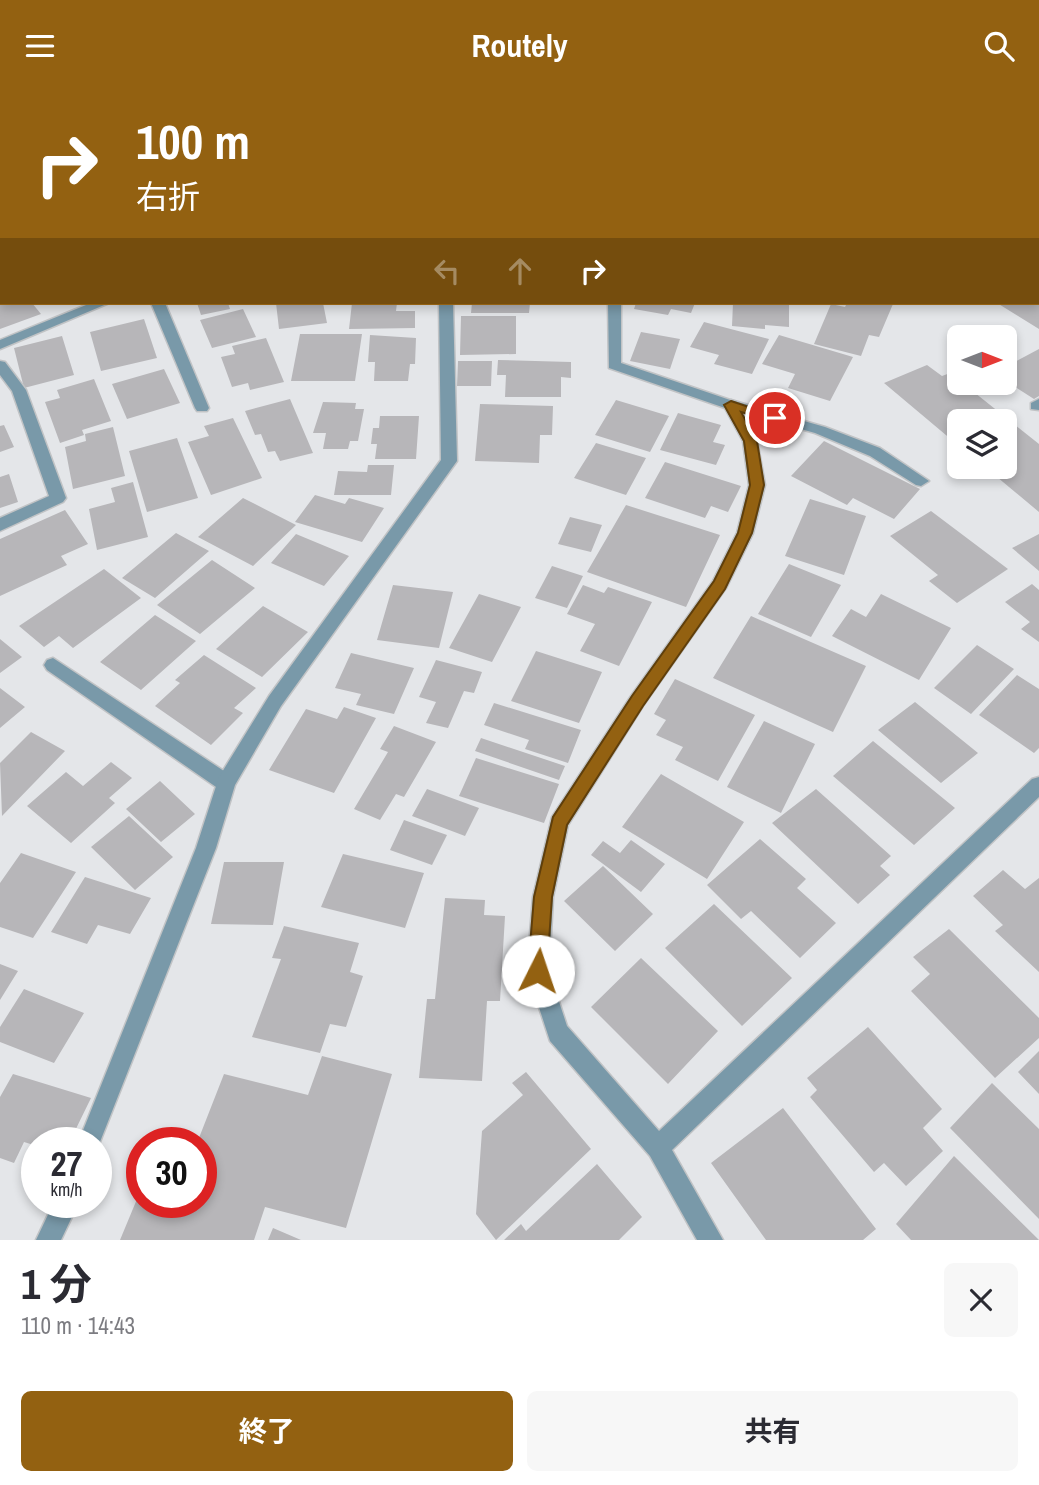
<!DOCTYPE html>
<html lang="ja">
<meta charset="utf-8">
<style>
:root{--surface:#fff;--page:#f7f7f7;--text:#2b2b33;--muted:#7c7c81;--accent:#936111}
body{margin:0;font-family:"Archivo Narrow","Noto Sans JP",sans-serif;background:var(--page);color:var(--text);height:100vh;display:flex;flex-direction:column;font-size:26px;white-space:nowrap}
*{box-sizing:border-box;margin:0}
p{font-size:23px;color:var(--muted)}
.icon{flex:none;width:38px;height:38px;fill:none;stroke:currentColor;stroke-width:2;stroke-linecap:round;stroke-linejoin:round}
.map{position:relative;height:1149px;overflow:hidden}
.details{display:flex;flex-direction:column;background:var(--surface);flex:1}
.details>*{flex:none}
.banner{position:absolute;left:0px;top:0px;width:1040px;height:214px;box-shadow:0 4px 10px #0003;background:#936111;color:#fff;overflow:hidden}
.needle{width:46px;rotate:90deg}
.fabs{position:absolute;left:947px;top:234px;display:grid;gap:14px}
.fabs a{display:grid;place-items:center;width:70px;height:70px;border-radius:10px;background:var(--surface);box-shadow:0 4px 10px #0003;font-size:35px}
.speed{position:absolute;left:21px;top:1036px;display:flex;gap:14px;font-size:35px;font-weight:700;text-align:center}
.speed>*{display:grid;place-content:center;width:91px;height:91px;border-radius:50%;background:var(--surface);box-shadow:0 4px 10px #0003;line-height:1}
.speed small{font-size:18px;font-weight:400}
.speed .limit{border:10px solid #d22;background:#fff;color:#111}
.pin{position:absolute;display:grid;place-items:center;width:60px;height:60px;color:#fff;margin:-30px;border:4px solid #fff;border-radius:50%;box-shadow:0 2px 7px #0007}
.me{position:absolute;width:77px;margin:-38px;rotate:4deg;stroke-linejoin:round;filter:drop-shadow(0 0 5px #0008)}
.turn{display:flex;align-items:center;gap:24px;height:147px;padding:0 21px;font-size:32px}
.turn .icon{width:91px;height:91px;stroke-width:2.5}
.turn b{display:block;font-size:49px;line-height:60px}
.lanes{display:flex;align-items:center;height:66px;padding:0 21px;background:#0003;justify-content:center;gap:35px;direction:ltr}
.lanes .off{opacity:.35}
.round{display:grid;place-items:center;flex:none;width:74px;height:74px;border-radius:10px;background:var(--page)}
.overview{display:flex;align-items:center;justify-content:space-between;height:119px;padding:0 21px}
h1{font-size:42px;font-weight:700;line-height:52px}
.action{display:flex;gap:14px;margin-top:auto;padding:14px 21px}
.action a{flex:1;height:80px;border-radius:10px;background:var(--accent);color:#fff;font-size:28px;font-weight:700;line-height:80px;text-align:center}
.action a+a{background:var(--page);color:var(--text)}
header{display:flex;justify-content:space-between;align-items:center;height:91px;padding:0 21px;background:var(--accent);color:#fff;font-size:32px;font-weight:700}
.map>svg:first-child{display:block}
.building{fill:#b7b6b9}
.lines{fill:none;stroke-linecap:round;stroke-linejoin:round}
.service-casing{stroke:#c1c3c5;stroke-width:3}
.minor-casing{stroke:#c1c3c5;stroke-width:3}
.service{fill:#7999a9;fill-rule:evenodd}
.minor{fill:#7999a9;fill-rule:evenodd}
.route{fill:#936111;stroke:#603f0b;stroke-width:2}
</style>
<header><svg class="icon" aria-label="menu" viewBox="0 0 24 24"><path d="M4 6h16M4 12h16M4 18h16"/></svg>Routely<svg class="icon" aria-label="search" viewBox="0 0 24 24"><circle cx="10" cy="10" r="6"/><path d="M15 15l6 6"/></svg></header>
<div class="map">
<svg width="1039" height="1149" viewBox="0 0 1039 1149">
<rect width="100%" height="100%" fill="#e4e6e9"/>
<path class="building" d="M 4,212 L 32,212 L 41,223 L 0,238 L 0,213 Z
M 197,212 L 228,212 L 230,218 L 201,224 Z
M 276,212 L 323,212 L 327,232 L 279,238 Z
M 352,212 L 397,212 L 396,220 L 415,220 L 415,237 L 349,238 Z
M 472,212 L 530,212 L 529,222 L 471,222 Z
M 636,212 L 695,212 L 691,222 L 671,218 L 668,224 L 634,218 Z
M 733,212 L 789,212 L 789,236 L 765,234 L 765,238 L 732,235 Z
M 847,212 L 893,213 L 879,246 L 869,244 L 861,265 L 814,253 L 831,213 L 845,216 Z
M 997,212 L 1039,212 L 1039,238 Z
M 243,218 L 256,246 L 212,257 L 200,229 Z
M 461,225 L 516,225 L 516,263 L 460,264 Z
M 144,228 L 157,267 L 101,280 L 90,241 Z
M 704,231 L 769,248 L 752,283 L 714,273 L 719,264 L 690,256 Z
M 641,241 L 680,248 L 670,278 L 630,270 Z
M 300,243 L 362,243 L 355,290 L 291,290 Z
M 370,244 L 416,247 L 415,273 L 410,273 L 408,290 L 374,290 L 375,271 L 368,271 Z
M 779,244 L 853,266 L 830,310 L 788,297 L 795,283 L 762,273 Z
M 62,245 L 74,284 L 24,297 L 14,257 Z
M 266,247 L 284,291 L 250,299 L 248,292 L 232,296 L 221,266 L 235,263 L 232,255 Z
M 1039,258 L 1039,305 L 1034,308 L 1004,289 L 1004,281 L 1014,275 L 1011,273 Z
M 498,269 L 571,271 L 571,287 L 561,286 L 561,306 L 505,306 L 506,284 L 497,284 Z
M 458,270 L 492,270 L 491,295 L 457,295 Z
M 927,274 L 942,285 L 950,282 L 1039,353 L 1039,421 L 985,376 L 1004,376 L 1004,331 L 959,331 L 959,355 L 884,292 Z
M 164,278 L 180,312 L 127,328 L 112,293 Z
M 94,288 L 111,330 L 82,339 L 84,344 L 60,352 L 45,311 L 60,307 L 57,299 Z
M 290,308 L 313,362 L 280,370 L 275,360 L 268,361 L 261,343 L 255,344 L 245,320 Z
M 616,309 L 669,325 L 650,361 L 595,344 Z
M 323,311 L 356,312 L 355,318 L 364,318 L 358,350 L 350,350 L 348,358 L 323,358 L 326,342 L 313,342 Z
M 480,313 L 553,315 L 552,344 L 540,344 L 539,372 L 475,370 Z
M 678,322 L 721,334 L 713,351 L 725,354 L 716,374 L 660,359 Z
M 380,325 L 419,325 L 416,368 L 375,368 L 377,353 L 371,353 L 373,337 L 379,337 Z
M 233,327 L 262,387 L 211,404 L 188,351 L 209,345 L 204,335 Z
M 4,334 L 14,356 L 0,361 L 0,335 Z
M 113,336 L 125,385 L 73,398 L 65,356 L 86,350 L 85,343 Z
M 177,347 L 198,407 L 147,421 L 129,360 Z
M 824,350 L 920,398 L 894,428 L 853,407 L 847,414 L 791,385 Z
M 596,352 L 646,367 L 626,404 L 574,387 Z
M 665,371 L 741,395 L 728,421 L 711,415 L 705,427 L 645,407 Z
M 368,374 L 394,374 L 391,404 L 334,404 L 338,380 L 367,381 Z
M 9,383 L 18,411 L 0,417 L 0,386 Z
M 133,391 L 148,446 L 97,459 L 89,418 L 115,411 L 111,397 Z
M 315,404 L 345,413 L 349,407 L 384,417 L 362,451 L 295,431 Z
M 243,407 L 296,434 L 253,475 L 198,446 Z
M 810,408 L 866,425 L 844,484 L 785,465 Z
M 626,414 L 720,444 L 686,516 L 587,481 Z
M 65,419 L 88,453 L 61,465 L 67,474 L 0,505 L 0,448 Z
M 931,420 L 1008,478 L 957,512 L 929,490 L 938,484 L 890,445 Z
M 570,426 L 602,434 L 591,461 L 558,453 Z
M 176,442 L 209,460 L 155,507 L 122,487 Z
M 296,443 L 349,465 L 324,495 L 271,472 Z
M 1039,443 L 1039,480 L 1012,457 Z
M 212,469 L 255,497 L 200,543 L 157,514 Z
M 789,473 L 841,494 L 811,546 L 758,523 Z
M 552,475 L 583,485 L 567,517 L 535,507 Z
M 104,478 L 141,507 L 73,557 L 59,545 L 44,556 L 19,535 Z
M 1032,493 L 1039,499 L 1039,551 L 1021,538 L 1030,531 L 1005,511 Z
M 393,494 L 453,501 L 439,557 L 377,549 Z
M 583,494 L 604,502 L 608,496 L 652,511 L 619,575 L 580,560 L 595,533 L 567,523 Z
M 479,503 L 521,516 L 492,571 L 449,557 Z
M 881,503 L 951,537 L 919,589 L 832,545 L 851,518 L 866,526 Z
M 263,515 L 308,541 L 262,586 L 216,558 Z
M 155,524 L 196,550 L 141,599 L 100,571 Z
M 751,525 L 866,575 L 833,641 L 713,587 Z
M 0,548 L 22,566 L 0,582 Z
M 977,554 L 1014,578 L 971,623 L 934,597 Z
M 536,560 L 602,581 L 579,632 L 511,610 Z
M 351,562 L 414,577 L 394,623 L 356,614 L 361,603 L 335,597 Z
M 204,564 L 256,597 L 234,617 L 243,622 L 211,654 L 155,615 L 180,592 L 175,589 Z
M 436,569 L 482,581 L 474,602 L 464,600 L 448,637 L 426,632 L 436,611 L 419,606 Z
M 1017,584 L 1039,598 L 1039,657 L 1034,662 L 979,624 Z
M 675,588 L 755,624 L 718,690 L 675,669 L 683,656 L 656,644 L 666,629 L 654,623 Z
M 0,597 L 25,616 L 0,637 Z
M 915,611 L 978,662 L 941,692 L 878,639 Z
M 494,612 L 581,639 L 568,672 L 525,658 L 529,649 L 484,634 Z
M 344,616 L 376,627 L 334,702 L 269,679 L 306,618 L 337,628 Z
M 764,630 L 815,653 L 781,722 L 727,696 Z
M 394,635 L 436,651 L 404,706 L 396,703 L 380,729 L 354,718 L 388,661 L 380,658 Z
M 31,641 L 65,660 L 2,725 L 0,672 Z
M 481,647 L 565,675 L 559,689 L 475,660 Z
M 873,650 L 955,717 L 914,754 L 833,685 Z
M 476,667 L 559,693 L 544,732 L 459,705 Z
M 111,671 L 132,687 L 109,707 L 115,712 L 71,752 L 27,715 L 66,681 L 83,695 Z
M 661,683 L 744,731 L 707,788 L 622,736 Z
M 160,690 L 195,723 L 161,751 L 126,718 Z
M 427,698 L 479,717 L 465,745 L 412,725 Z
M 816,698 L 891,765 L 880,775 L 890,784 L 858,813 L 772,732 Z
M 129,725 L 173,766 L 135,799 L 91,756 Z
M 404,729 L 447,744 L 432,774 L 390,759 Z
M 760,748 L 806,788 L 797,797 L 836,832 L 800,867 L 751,820 L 741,828 L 707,794 Z
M 631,749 L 665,773 L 641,801 L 591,764 L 603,750 L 620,762 Z
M 21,762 L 76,781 L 33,847 L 0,836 L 0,792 Z
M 343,763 L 424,782 L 405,837 L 321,816 Z
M 224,771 L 284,771 L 273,834 L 211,833 Z
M 603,775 L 653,823 L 615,860 L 564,810 Z
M 1003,779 L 1025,798 L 1039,787 L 1039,881 L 995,840 L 1003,834 L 973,805 Z
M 85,786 L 151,807 L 130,843 L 98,834 L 87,853 L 51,841 Z
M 445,807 L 485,809 L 484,824 L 505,825 L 500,910 L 487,910 L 482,990 L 419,987 L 427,908 L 435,908 Z
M 714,813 L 792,887 L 742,935 L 665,857 Z
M 284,835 L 359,852 L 350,881 L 363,885 L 346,936 L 330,933 L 320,962 L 252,946 L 281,868 L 272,867 Z
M 949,838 L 1039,927 L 1039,947 L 995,987 L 911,900 L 930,883 L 913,866 Z
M 641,867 L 718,940 L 668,993 L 591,916 Z
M 0,873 L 18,880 L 0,909 Z
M 24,898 L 84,922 L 54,972 L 0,951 L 0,936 Z
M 868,936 L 942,1018 L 923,1037 L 943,1060 L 906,1095 L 884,1072 L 874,1081 L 810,1006 L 817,999 L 807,987 Z
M 1039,960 L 1039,1003 L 1018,981 Z
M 322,965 L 392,983 L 346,1137 L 265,1116 L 254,1149 L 120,1149 L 142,1096 L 142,1111 L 201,1111 L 201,1052 L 197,1052 L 224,983 L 308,1004 Z
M 526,981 L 591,1058 L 496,1149 L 476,1123 L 482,1040 L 523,1004 L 512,992 Z
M 13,983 L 91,1007 L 69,1052 L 37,1052 L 37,1055 L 24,1051 L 14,1072 L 0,1067 L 0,1006 Z
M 992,992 L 1039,1038 L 1039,1128 L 950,1037 Z
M 783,1017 L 876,1138 L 863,1149 L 766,1149 L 711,1072 Z
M 954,1065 L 1039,1149 L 911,1149 L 896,1133 Z
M 597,1073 L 642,1126 L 619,1149 L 504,1149 L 521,1133 L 526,1140 Z
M 273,1137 L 301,1149 L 268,1149 Z"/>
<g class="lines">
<g class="service-casing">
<path id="service" d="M 151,212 L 165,212 L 209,317 L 207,320 L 197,320 L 195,317 Z
M 731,309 L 825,336 L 880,357 L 929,390 L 921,395 L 916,394 L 870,365 L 815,342 L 726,317 L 724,314 Z
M 53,567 L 233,686 L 235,692 L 233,698 L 226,700 L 219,698 L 47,579 L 44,574 L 47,569 Z"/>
</g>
<g class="minor-casing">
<path id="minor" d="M 147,0 L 157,0 L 158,2 L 148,2 Z
M 334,0 L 346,0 L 347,2 L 335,2 Z
M 551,0 L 562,0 L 563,2 L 552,2 Z
M 750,0 L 765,0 L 749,2 Z
M 780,0 L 791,0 L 792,2 L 781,2 Z
M 890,0 L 903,0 L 889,2 Z
M 970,0 L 982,0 L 983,2 L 971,2 Z
M 1038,30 L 1039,30 L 1039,37 L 1038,37 Z
M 0,129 L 2,130 L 2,139 L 0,138 Z
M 1038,148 L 1039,149 L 1039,157 L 1038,156 Z
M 91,212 L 109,212 L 0,258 L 0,249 Z
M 439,212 L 453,212 L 457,370 L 281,615 L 235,694 L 216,757 L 96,1061 L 96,1052 L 78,1052 L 196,757 L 219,686 L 269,605 L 441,369 Z
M 608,212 L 621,212 L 621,272 L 736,311 L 757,350 L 765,394 L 753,442 L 726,497 L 643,615 L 568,734 L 553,806 L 549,880 L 567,935 L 659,1040 L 1032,688 L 1039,686 L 1039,706 L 672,1059 L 723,1149 L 697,1149 L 650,1065 L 550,950 L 527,880 L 533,806 L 552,726 L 631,605 L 713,490 L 737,442 L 749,394 L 743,350 L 725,317 L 609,277 Z
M 0,270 L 5,271 L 26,299 L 66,407 L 63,411 L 0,440 L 0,427 L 49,405 L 12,300 L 0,284 Z
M 1039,308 L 1039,319 L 1031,318 L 1031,312 Z
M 54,1111 L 79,1111 L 61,1149 L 36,1149 Z"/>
</g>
<use href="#service" class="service"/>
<use href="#minor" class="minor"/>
</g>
<path class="route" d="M 731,310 L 782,327 L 775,331 L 741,321 L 757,350 L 764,394 L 752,442 L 725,498 L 643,615 L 567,734 L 552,806 L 547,880 L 544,887 L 538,890 L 531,887 L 528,880 L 534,806 L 553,726 L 632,605 L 714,490 L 738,442 L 750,394 L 744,350 L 724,314 Z"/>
</svg>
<div class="fabs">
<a><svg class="needle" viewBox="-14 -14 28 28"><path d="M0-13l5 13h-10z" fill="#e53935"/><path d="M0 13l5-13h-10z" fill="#7c7c81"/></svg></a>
<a><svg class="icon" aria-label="layers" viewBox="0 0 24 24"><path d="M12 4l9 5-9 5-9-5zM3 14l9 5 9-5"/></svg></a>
</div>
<div class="speed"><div>27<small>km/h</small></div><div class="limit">30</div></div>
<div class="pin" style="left:775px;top:327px;background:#d93025"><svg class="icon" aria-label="arrive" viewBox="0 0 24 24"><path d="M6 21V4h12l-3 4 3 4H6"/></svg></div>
<svg class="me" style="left:538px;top:880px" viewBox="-20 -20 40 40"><circle r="19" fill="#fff"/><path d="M0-13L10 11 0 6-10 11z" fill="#936111"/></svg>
<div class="banner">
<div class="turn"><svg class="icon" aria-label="right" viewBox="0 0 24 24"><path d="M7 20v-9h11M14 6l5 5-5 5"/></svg><div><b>100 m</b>右折</div></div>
<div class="lanes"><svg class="icon off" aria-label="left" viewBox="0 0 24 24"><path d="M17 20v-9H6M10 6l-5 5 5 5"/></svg><svg class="icon off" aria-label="ahead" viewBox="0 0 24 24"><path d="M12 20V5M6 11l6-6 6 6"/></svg><svg class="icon" aria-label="right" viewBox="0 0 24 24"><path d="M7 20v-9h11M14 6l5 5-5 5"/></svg></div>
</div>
</div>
<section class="details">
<div class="overview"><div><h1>1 分</h1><p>110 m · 14:43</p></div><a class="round"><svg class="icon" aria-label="close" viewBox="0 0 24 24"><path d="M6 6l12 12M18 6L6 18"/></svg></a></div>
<div class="action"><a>終了</a><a>共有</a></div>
</section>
